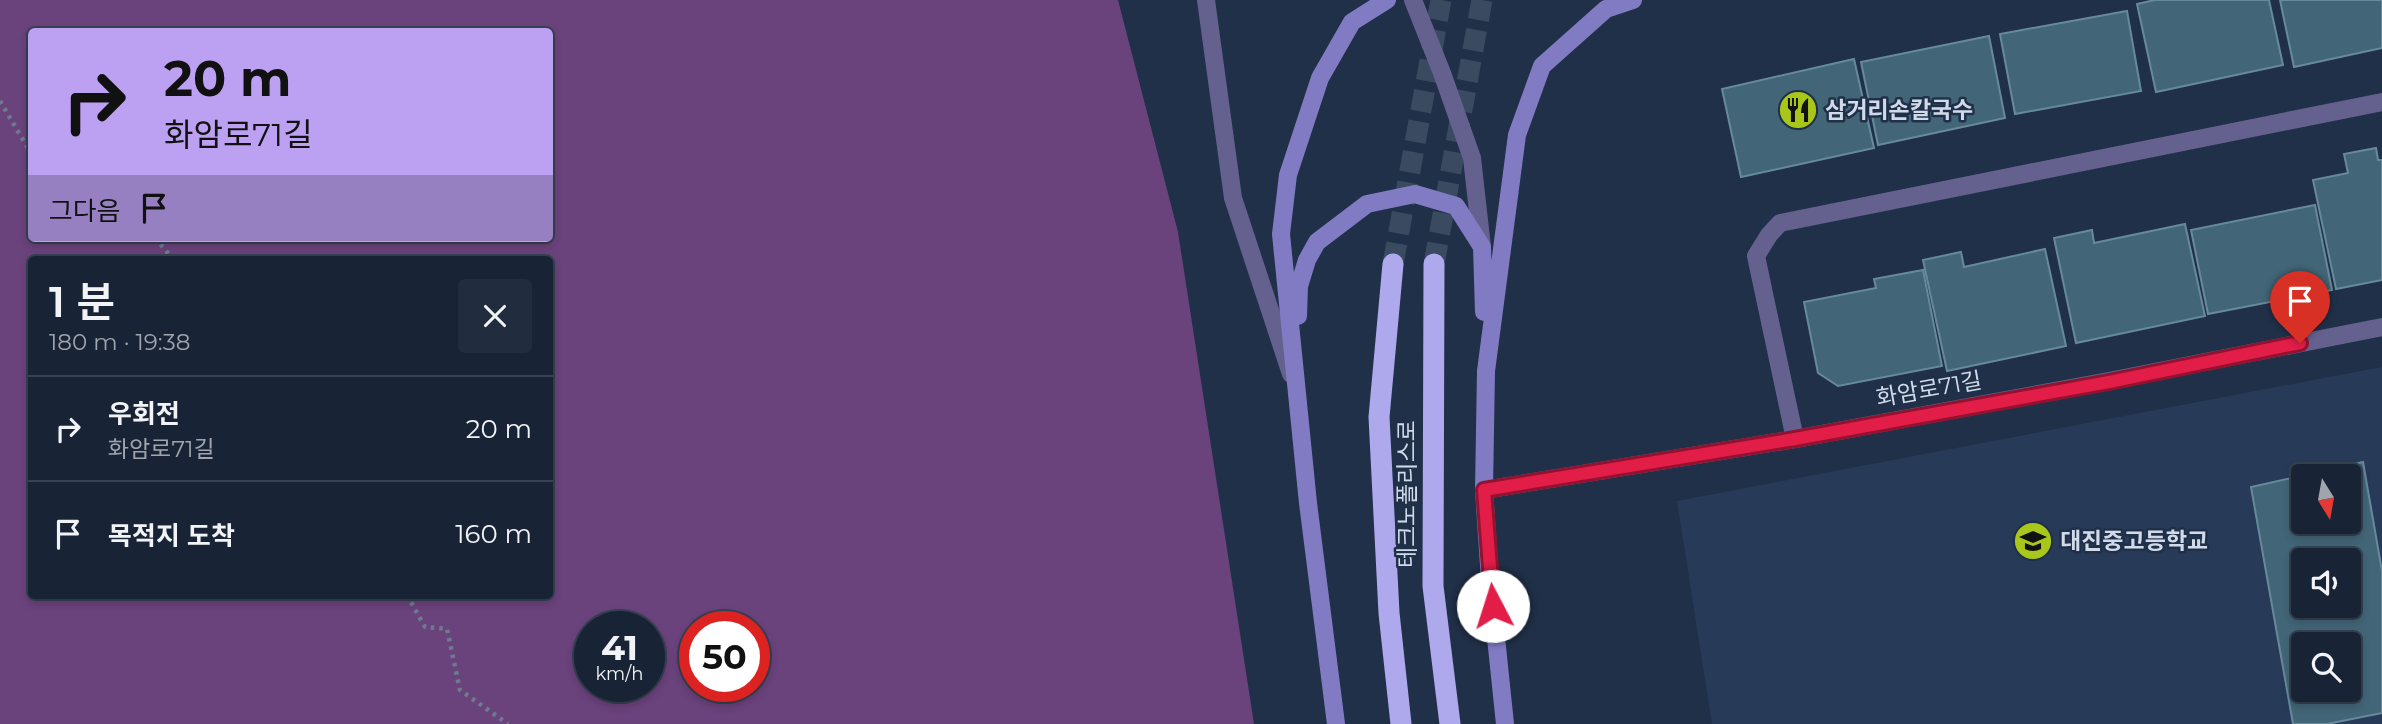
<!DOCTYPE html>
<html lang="ko">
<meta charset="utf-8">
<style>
:root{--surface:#182436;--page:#212c3e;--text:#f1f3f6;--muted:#9fa4ad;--line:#364151}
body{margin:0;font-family:Montserrat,"Noto Sans KR",sans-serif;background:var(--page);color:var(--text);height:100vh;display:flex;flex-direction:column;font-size:26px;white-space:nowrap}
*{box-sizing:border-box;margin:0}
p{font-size:23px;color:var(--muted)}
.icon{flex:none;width:38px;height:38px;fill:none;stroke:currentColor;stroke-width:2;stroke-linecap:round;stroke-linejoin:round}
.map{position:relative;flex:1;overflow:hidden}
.sheet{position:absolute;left:28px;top:256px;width:525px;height:343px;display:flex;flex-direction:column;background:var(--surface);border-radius:7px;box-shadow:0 4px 10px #0003,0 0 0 2px var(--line)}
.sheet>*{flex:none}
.top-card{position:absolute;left:28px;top:28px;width:525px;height:214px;border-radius:7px;box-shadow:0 4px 10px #0003,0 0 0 2px var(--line);background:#bca0f2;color:#111;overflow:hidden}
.needle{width:46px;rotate:169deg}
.fabs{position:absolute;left:2291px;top:464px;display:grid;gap:14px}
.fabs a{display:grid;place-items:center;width:70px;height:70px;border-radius:7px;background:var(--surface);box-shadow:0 4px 10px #0003,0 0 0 2px var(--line);font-size:35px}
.speed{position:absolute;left:574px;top:611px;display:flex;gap:14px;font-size:35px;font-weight:700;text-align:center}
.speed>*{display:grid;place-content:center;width:91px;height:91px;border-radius:50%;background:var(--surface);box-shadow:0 4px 10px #0003,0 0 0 2px var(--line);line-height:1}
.speed small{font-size:18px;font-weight:400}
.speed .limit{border:10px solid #d22;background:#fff;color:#111}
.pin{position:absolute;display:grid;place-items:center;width:60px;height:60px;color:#fff;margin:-72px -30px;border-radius:50% 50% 50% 0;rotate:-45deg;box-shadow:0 0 7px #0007}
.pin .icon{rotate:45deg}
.me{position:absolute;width:77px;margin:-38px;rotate:355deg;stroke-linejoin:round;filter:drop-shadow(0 0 5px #0008)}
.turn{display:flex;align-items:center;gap:24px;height:147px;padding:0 21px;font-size:32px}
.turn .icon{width:91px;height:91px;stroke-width:2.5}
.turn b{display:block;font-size:49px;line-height:60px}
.then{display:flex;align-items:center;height:66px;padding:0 21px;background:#0003;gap:14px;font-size:26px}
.round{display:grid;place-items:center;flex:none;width:74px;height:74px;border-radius:7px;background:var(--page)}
.head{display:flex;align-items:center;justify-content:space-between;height:119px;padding:0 21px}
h1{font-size:42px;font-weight:600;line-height:52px}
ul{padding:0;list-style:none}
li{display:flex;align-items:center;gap:21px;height:105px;padding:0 21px;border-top:2px solid var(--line)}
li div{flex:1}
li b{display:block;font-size:26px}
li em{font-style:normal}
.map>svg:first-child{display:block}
.built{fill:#273a58;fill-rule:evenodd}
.forest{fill:#6a427c;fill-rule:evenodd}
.building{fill:#426577;stroke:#668a9c;stroke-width:2;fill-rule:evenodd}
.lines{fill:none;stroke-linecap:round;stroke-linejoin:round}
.highway-tunnel{stroke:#3a4a60;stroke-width:21;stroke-dasharray:21 10;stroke-linecap:butt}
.path{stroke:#6e7b8f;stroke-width:4.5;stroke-dasharray:3.5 5;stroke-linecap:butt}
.lane{stroke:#64618f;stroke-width:18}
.street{stroke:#64618f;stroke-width:18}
.secondary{stroke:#817bc4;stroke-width:18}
.highway{stroke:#aea9ed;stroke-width:21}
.route-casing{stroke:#92132f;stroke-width:18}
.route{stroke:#e11d48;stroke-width:12}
.labels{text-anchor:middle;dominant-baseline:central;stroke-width:5;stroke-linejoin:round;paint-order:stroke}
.poi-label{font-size:23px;font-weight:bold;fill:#d0daea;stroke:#203048;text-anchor:start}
.street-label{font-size:23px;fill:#d0daea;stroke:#203048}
</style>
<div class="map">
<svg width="2382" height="724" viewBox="0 0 2382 724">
<rect width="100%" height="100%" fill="#203048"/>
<path class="built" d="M 2382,367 L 2382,724 L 1712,724 L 1677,501 ZM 2303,476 L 2348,476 L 2348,522 L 2303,522 ZM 2303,560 L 2348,560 L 2348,606 L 2303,606 ZM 2303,644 L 2348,644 L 2348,690 L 2303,690 Z"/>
<path class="forest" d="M 0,0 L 1118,0 L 1178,232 L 1254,724 L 0,724 ZM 32,32 L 550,32 L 550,238 L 32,238 ZM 32,259 L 550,259 L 550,595 L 32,595 ZM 590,626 L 649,626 L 649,686 L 590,686 ZM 695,626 L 754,626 L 754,686 L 695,686 Z"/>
<path class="building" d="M 2155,0 L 2269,0 L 2283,65 L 2156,92 L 2137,4 Z
M 2280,0 L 2382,0 L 2382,48 L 2294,67 Z
M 2127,11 L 2141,91 L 2015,114 L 2000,34 Z
M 1989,36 L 2005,118 L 1878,145 L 1861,62 Z
M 1854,59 L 1874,148 L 1741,177 L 1722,89 Z
M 2376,148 L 2378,160 L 2382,160 L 2382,280 L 2336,289 L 2313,180 L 2348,173 L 2344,154 Z
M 2315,205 L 2332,290 L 2208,314 L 2191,230 Z
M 2185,224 L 2205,316 L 2076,343 L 2054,238 L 2092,230 L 2094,243 Z
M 2045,249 L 2066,346 L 1947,371 L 1923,260 L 1961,252 L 1964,267 Z
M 1923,270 L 1942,366 L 1838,386 L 1818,373 L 1804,302 L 1876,288 L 1874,279 Z
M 2363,462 L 2382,571 L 2382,713 L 2327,724 L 2293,724 L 2251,487 ZM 2303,476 L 2348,476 L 2348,522 L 2303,522 ZM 2303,560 L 2348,560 L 2348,606 L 2303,606 ZM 2303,644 L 2348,644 L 2348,690 L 2303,690 Z"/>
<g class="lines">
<path class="highway-tunnel" d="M 1393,264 L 1441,0
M 1434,264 L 1482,0"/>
<path class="path" d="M 0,101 L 32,155
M 155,238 L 173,259
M 407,595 L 425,627 L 447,629 L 460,690 L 508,724"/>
<path class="lane" d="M 1206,0 L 1233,198 L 1291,374"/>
<path class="street" d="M 1413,0 L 1442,73 L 1472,158 L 1482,247
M 1795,439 L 1756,256 L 1769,235 L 1780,223 L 2382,102
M 1484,490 L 1795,439 L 2109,381 L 2382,327"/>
<path class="secondary" d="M 1298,316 L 1299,286 L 1307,260 L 1317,242 L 1367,204 L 1415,194 L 1456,206 L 1482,247 L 1484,312
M 1336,724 L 1308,503 L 1281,234 L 1288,175 L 1320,78 L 1352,22 L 1387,0
M 1505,724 L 1490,580 L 1484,490 L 1486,371 L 1517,135 L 1542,66 L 1606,9 L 1633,0"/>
<path class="highway" d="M 1393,264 L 1379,417 L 1389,613 L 1401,724
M 1434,264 L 1433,586 L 1450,724"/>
</g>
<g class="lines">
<g class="route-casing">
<path id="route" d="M 1493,606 L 1484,490 L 1795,439 L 2109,382 L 2300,343"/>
</g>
<use href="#route" class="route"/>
</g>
<defs>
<g id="restaurant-disc" transform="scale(2.0125)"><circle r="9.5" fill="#a9c71b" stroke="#203048"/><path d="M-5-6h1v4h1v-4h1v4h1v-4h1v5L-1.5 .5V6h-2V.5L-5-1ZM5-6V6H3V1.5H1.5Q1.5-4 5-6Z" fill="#111"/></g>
<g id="school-disc" transform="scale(2.0125)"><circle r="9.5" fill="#a9c71b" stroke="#203048"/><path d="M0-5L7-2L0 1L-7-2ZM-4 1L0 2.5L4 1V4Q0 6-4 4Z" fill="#111"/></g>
</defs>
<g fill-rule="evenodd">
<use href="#restaurant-disc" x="1798" y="110"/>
<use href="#school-disc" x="2033" y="541"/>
</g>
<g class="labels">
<g class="poi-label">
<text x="1825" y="110">삼거리손칼국수</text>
<text x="2060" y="541">대진중고등학교</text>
</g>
<g class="street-label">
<text transform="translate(1929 389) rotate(-10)">화암로71길</text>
<text transform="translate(1407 494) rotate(-90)">테크노폴리스로</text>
</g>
</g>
</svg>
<div class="fabs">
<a><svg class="needle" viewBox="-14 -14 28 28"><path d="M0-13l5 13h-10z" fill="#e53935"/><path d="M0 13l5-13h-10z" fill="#9fa4ad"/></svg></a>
<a><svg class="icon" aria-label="sound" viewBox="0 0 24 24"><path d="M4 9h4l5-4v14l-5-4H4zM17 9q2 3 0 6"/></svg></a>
<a><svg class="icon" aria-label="search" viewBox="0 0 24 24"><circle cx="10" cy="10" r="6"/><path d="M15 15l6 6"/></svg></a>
</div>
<div class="speed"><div>41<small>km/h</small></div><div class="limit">50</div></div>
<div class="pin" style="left:2300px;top:343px;background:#d93025"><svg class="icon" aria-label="arrive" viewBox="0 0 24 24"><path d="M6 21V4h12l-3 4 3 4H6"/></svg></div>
<svg class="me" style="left:1493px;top:606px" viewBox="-20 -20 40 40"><circle r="19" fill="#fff"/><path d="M0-13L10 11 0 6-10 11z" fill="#e11d48"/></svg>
<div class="top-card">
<div class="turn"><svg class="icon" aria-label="right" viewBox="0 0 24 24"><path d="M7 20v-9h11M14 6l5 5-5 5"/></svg><div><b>20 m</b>화암로71길</div></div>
<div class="then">그다음<svg class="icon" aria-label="arrive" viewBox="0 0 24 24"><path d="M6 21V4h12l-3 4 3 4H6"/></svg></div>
</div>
<section class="sheet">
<div class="head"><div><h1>1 분</h1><p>180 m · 19:38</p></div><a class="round"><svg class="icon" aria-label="close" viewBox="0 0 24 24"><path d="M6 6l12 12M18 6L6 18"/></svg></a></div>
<ul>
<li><svg class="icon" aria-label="right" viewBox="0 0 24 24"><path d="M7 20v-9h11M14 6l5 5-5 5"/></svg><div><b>우회전</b><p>화암로71길</p></div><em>20 m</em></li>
<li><svg class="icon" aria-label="arrive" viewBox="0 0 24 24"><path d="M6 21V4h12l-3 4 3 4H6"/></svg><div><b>목적지 도착</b></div><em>160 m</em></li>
</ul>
</section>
</div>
